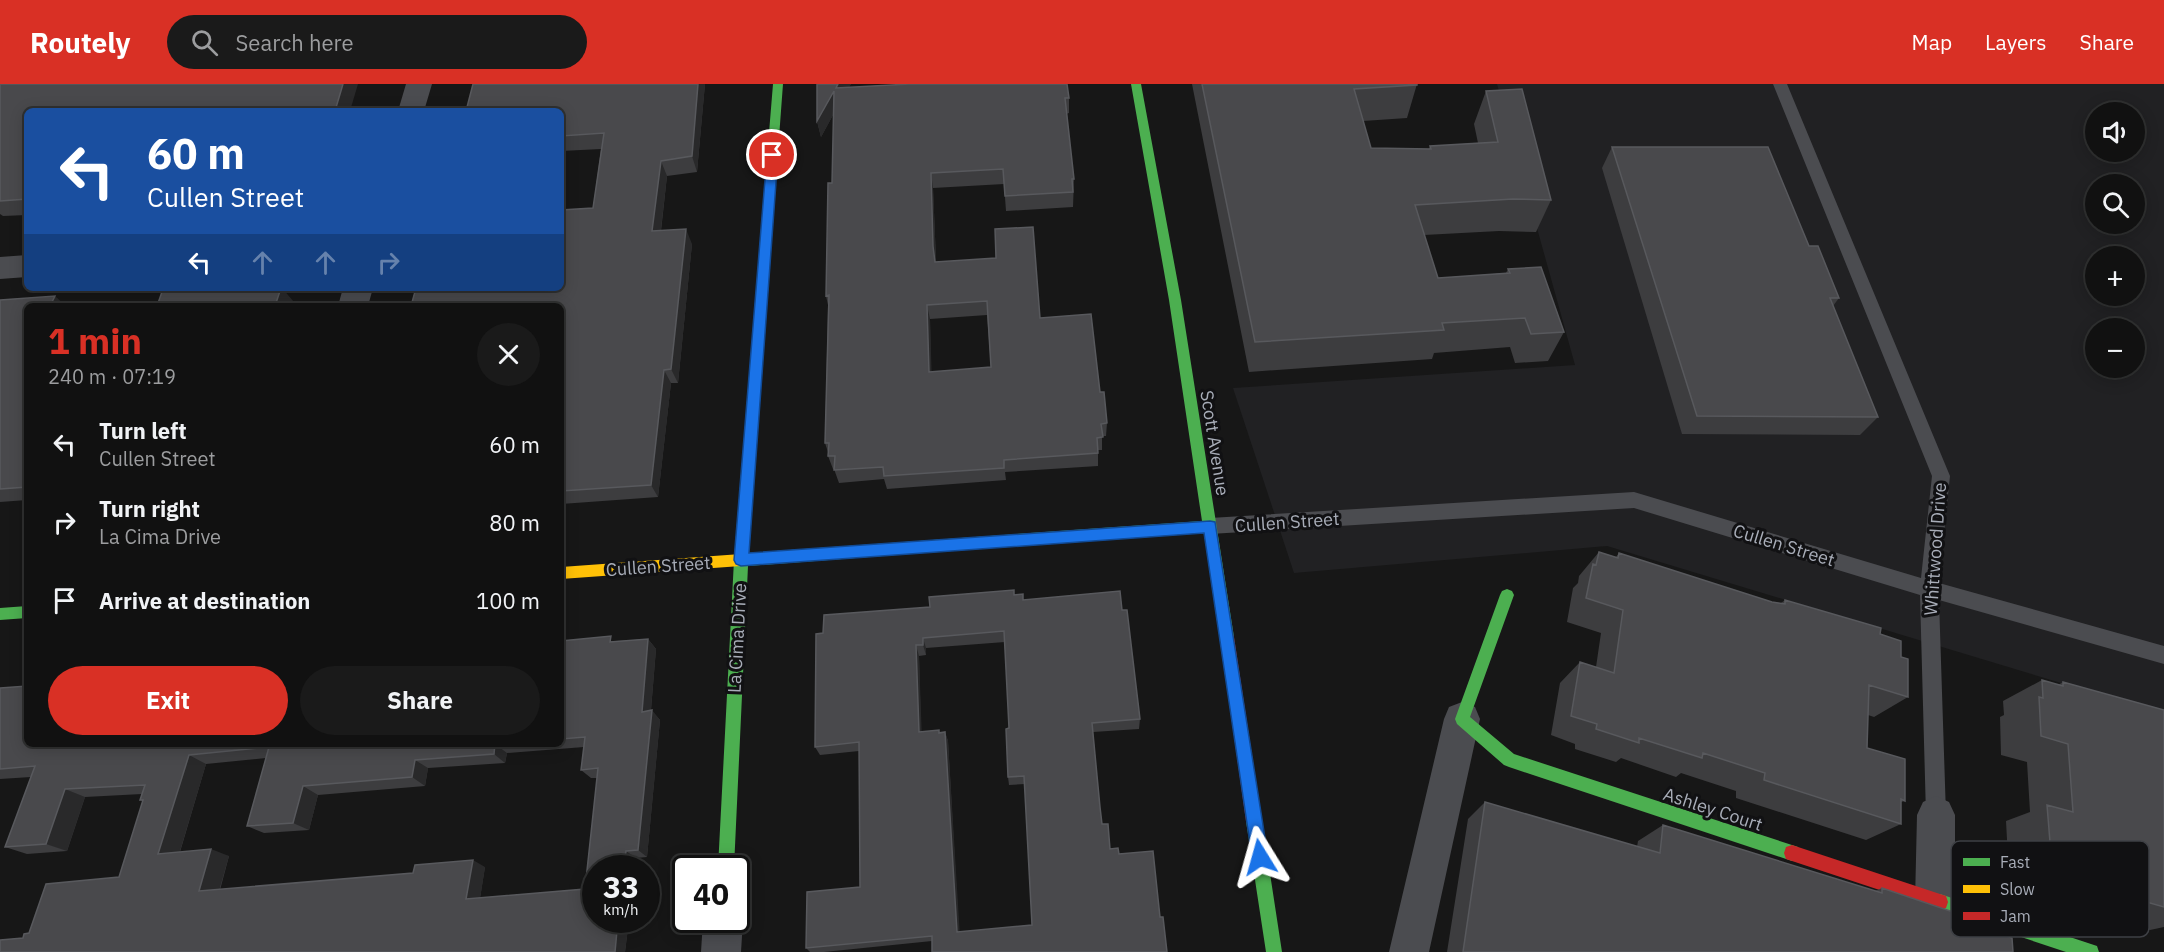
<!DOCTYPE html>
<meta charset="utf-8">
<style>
:root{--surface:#111;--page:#1a1a1a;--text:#f1f3f6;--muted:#9c9d9f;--line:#303131;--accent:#d93025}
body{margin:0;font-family:"IBM Plex Sans",sans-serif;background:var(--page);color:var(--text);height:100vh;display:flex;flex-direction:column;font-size:22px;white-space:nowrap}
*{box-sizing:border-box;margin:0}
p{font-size:20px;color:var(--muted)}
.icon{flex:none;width:33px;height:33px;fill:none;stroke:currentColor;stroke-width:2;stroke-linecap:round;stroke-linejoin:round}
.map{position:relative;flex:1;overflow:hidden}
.drawer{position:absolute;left:24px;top:219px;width:540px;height:444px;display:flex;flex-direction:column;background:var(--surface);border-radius:9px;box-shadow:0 3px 15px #0003,0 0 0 2px var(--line)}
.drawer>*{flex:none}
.banner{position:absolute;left:24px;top:24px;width:540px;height:183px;border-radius:9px;box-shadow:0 3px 15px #0003,0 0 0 2px var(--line);background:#1a4fa0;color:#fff;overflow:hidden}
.controls{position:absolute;left:2085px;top:18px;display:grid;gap:12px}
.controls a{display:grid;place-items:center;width:60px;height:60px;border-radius:50%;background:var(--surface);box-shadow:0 3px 15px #0003,0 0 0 2px var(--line);font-size:30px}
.speed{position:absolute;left:582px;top:771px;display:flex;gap:12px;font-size:30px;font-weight:700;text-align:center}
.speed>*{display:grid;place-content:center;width:78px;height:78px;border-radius:50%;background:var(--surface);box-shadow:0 3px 15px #0003,0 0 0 2px var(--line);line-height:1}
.speed small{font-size:15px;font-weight:400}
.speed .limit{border:3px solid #111;border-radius:9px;background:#fff;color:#111}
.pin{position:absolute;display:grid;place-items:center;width:51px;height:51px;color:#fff;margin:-26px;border:3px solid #fff;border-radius:50%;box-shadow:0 2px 6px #0007}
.me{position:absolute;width:66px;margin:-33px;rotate:352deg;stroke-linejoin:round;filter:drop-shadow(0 0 4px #0008)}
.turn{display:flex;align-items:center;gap:21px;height:126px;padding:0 24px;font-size:27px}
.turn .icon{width:78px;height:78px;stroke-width:2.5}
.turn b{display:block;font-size:42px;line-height:51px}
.lanes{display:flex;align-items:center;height:57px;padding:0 24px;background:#0003;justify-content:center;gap:30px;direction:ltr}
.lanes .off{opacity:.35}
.round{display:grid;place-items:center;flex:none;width:63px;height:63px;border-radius:32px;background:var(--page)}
.headline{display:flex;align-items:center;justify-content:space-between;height:102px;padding:0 24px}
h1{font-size:36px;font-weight:800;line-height:45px;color:var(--accent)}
.button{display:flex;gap:12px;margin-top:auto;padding:12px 24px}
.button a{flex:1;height:69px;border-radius:36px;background:var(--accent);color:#fff;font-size:24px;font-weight:800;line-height:69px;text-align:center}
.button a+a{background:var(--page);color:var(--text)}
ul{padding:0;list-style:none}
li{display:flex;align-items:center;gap:18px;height:78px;padding:0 24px}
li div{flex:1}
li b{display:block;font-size:22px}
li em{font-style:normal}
header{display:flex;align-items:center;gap:36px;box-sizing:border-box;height:84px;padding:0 30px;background:var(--accent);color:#fff}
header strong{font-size:28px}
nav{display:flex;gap:33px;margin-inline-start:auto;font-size:21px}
.search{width:420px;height:54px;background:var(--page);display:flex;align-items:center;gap:15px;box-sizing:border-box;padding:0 21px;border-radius:33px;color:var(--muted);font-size:22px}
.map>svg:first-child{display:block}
.built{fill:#212123;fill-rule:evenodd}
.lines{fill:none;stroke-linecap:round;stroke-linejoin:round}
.lane{fill:#4b4c50;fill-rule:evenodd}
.street{fill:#4b4c50;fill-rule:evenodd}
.fast{fill:#4caf50;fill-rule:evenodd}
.slow{fill:#ffc107;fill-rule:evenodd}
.jam{fill:#c62828;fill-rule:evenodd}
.wall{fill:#3d3d3f;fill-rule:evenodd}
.shaded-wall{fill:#29292a}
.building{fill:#49494c;stroke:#58595d;stroke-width:1.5;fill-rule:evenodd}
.route{fill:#1a73e8;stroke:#114b97;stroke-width:1.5}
.labels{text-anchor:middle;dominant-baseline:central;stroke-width:6;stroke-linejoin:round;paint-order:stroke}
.street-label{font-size:18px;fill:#a8adb8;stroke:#111113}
.key{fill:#111113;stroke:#3e4045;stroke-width:1.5}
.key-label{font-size:16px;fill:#a8adb8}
</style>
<header>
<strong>Routely</strong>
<div class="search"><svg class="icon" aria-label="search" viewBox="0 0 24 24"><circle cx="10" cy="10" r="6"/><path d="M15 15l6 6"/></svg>Search here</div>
<nav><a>Map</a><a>Layers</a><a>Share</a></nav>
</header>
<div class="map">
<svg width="2164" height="868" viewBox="0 0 2164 868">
<rect width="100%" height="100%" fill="#171717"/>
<path class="built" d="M 1497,0 L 2164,0 L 2164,630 L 1607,462 L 1294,489 L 1233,304 L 1575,281 ZM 2096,28 L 2134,28 L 2134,68 L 2096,68 ZM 2096,100 L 2134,100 L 2134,140 L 2096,140 ZM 2096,172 L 2134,172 L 2134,212 L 2096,212 ZM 2096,244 L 2134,244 L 2134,284 L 2096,284 Z"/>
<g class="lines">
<path class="lane" d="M 1773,0 L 1787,0 L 1950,392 L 1939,499 L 2164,562 L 2164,580 L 1939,516 L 1946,731 L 1943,738 L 1936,741 L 1929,738 L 1926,731 L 1920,511 L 1634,424 L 1210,450 L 1204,448 L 1201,442 L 1204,436 L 1210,434 L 1634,408 L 1921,494 L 1932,392 Z"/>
<path class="street" d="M 406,0 L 432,0 L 424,27 L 398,27 Z
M 27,171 L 27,193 L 0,195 L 0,173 Z
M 343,204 L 373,204 L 368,222 L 338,222 Z
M 1462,618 L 1475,623 L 1480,635 L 1429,868 L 1389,868 L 1444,635 L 1449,623 Z
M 1936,712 L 1949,718 L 1955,731 L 1955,818 L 1949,832 L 1935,838 L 1921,832 L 1915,818 L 1917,731 L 1923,718 Z
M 736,822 L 743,836 L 741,868 L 701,868 L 703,836 L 736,836 Z"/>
<path class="fast" d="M 773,0 L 783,0 L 748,469 L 1202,437 L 1169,216 L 1131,0 L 1141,0 L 1181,216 L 1234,553 L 1232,558 L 1227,560 L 1222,558 L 1220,553 L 1204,448 L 748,482 L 734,784 L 718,784 L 734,476 Z
M 1507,505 L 1512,507 L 1514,511 L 1470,633 L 1514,670 L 1792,761 L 1798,763 L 1800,769 L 1798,775 L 1792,777 L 1509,683 L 1504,681 L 1457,640 L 1455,635 L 1500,511 L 1502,507 Z
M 27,522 L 27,534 L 0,536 L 0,524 Z
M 1254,729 L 1259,732 L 1262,737 L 1282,868 L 1266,868 L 1246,737 L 1249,732 Z
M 1940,810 L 2091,860 L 2097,862 L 2099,868 L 2066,868 L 1934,824 L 1932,818 L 1934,812 Z"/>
<path class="slow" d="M 741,470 L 746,472 L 748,476 L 746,480 L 741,482 L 561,495 L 561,483 Z"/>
<path class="jam" d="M 1227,546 L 1232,548 L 1234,553 L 1262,737 L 1259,742 L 1254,745 L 1249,742 L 1246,737 L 1220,553 L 1222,548 Z
M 1792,761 L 1940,810 L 1946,812 L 1948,818 L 1946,824 L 1940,826 L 1792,777 L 1786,775 L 1784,769 L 1786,763 Z"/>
</g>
<path class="wall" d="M 0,0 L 27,27 L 27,131 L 3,132 L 0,130 Z
M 473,0 L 705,0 L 697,88 L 667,92 L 661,147 L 692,160 L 678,299 L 671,299 L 658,413 L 561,420 L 561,222 L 593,124 L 601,65 L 561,67 L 561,27 Z
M 817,0 L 851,0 L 848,4 L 1069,14 L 1069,29 L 1066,30 L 1074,95 L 1073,123 L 1006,127 L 1004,100 L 933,104 L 936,176 L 936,178 L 1040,234 L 1100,308 L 1107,339 L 1106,352 L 1102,352 L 1102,366 L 1098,366 L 1098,382 L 1005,388 L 1006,396 L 887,405 L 884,395 L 839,399 L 834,385 L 833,385 L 828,372 L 828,368 L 825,359 L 828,221 L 826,212 L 832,99 L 834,29 L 821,53 L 817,37 ZM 987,231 L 991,283 L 931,288 L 930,235 Z
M 1192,0 L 1417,0 L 1407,34 L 1363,37 L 1371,64 L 1429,65 L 1430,62 L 1478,59 L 1474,40 L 1486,7 L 1551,116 L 1536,148 L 1499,147 L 1424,151 L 1438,194 L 1506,189 L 1508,185 L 1564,248 L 1548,277 L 1515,279 L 1510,263 L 1434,269 L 1432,275 L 1249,288 Z
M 1612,63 L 1809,162 L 1839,214 L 1833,222 L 1878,333 L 1860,351 L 1682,350 L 1602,84 Z
M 0,216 L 27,222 L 27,416 L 0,418 Z
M 1599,468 L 1616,473 L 1619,469 L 1772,518 L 1781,519 L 1785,516 L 1880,550 L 1901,573 L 1908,613 L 1874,633 L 1868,631 L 1867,664 L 1905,717 L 1901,718 L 1901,740 L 1866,756 L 1736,714 L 1736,707 L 1681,689 L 1676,693 L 1621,674 L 1616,678 L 1575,665 L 1575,660 L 1551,651 L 1560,599 L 1580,578 L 1596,583 L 1601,549 L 1567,538 L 1573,504 L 1578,499 L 1579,492 Z
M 1014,511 L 1023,516 L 1122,526 L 1140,635 L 1139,645 L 1093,648 L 1100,723 L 1102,740 L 1110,765 L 1119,770 L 1160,833 L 932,857 L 824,868 L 810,868 L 806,864 L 860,803 L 859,667 L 820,671 L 815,663 L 823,549 L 930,523 ZM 1005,558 L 1009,644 L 1008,693 L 1009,701 L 1025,700 L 1032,841 L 959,848 L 948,657 L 945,648 L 921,647 L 919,572 L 926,571 L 926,564 Z
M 648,555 L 656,565 L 651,626 L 660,636 L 647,773 L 636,774 L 596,836 L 629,836 L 625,868 L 23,854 L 29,849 L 119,793 L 143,717 L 140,716 L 142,710 L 85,713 L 67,767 L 27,770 L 5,763 L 31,693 L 0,695 L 0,604 L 27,660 L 561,660 L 561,557 L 616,557 ZM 584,663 L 581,686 L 591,694 L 597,694 L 585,805 L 480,814 L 485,783 L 220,806 L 229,772 L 180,768 L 206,680 L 266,674 L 247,742 L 264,749 L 309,746 L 318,711 L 425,702 L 428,684 L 505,679 L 507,669 Z
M 2042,596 L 2058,601 L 2063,598 L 2164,626 L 2164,843 L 2150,846 L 2036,813 L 2036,808 L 2011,800 L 2011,774 L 2008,774 L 2006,737 L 2030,728 L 2027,678 L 2001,671 L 2000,633 L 2004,631 L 2003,617 Z
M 1485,718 L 1637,763 L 1638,757 L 1663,741 L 1875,807 L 1882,804 L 1990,847 L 2013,868 L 1447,868 L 1468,735 Z"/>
<path class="shaded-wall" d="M 343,0 L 358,0 L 350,27 L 335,27 Z
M 698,0 L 705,0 L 697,88 L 692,72 Z
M 838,0 L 851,0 L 839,20 L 836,4 Z
M 834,7 L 838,22 L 821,53 L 817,37 Z
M 661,77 L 667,92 L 659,162 L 652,147 Z
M 931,89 L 933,104 L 936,176 L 937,192 L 933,162 Z
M 686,145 L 692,160 L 678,299 L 671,285 Z
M 264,204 L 282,204 L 294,218 L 292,222 L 275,222 Z
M 55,212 L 66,222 L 50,222 Z
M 927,221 L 930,235 L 932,302 L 929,288 Z
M 664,286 L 671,299 L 658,413 L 651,401 Z
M 923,554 L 926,564 L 926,571 L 923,561 Z
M 648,555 L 656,565 L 650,637 L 642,628 Z
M 916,561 L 919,572 L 922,657 L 919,648 Z
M 652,626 L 660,636 L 647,773 L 638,766 Z
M 945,648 L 948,657 L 960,853 L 957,848 Z
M 495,660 L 507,669 L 505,679 L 494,670 Z
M 189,671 L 206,680 L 177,777 L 158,770 Z
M 415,676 L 428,684 L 425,702 L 412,693 Z
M 303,702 L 318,711 L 309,746 L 293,739 Z
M 65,705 L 85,713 L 67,767 L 46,760 Z
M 211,765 L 229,772 L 217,814 L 199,807 Z
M 626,767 L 636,774 L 634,784 L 624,784 Z
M 473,776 L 485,783 L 479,821 L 466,815 Z
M 618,836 L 629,836 L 625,868 L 615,868 Z"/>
<path class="building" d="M 0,0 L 343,0 L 335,27 L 27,27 L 27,115 L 0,117 Z
M 473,0 L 698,0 L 692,72 L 661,77 L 652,147 L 686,145 L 671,285 L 664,286 L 651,401 L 561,407 L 561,222 L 411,222 L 416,204 L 561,204 L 561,126 L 593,124 L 604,49 L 561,52 L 561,27 L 466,27 Z
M 817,0 L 838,0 L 836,4 L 910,0 L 1067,0 L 1069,14 L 1065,14 L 1074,95 L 1072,95 L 1073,108 L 1005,112 L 1003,85 L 931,89 L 933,162 L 935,178 L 996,174 L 995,145 L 1033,143 L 1040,234 L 1091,230 L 1100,308 L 1104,308 L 1107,339 L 1101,340 L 1103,353 L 1097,354 L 1098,369 L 1004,376 L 1004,384 L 884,392 L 883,383 L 834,386 L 835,372 L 828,372 L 829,359 L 825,359 L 829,211 L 826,212 L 828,99 L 832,99 L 834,7 L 817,37 ZM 987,217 L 991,283 L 929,288 L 927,221 Z
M 1202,0 L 1417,0 L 1417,1 L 1354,5 L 1371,64 L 1431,65 L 1430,62 L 1498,58 L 1486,7 L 1522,5 L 1551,116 L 1513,115 L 1415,121 L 1438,194 L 1510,189 L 1508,185 L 1541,183 L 1564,248 L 1531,250 L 1525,234 L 1442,239 L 1444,246 L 1255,258 Z
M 1612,63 L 1768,63 L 1809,162 L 1818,162 L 1839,214 L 1830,214 L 1878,333 L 1697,332 Z
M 186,204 L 264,205 L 281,204 L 275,222 L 157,222 L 163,205 Z
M 55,212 L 50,222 L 27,222 L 27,403 L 0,405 L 0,216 Z
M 1599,468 L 1618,474 L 1619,469 L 1772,518 L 1785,520 L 1785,516 L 1881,544 L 1880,550 L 1901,557 L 1901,573 L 1908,575 L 1908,613 L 1869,601 L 1867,664 L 1905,675 L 1905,717 L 1901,715 L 1901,740 L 1764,696 L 1765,689 L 1703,669 L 1702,674 L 1639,654 L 1639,659 L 1596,645 L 1597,640 L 1571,632 L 1580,578 L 1614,589 L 1623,526 L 1586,514 L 1593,480 L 1596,481 Z
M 1014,506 L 1014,511 L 1023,510 L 1023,516 L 1120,507 L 1122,526 L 1127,526 L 1140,635 L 1092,639 L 1100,723 L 1102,740 L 1108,740 L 1110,765 L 1118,764 L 1119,770 L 1153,767 L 1160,833 L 1163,833 L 1167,868 L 932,868 L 932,852 L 806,864 L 807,808 L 860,803 L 859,658 L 815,663 L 816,550 L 823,549 L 824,531 L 930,523 L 929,513 ZM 1004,547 L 1009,644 L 1006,645 L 1008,693 L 1024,692 L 1032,841 L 957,848 L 945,648 L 939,649 L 939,646 L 919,648 L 916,561 L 923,561 L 923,554 Z
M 611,552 L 610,558 L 648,555 L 642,628 L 652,626 L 638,766 L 626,767 L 624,784 L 596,784 L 596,836 L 618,836 L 615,868 L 0,868 L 0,856 L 23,854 L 24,850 L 29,849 L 46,800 L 119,793 L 143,716 L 140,716 L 145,701 L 65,705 L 46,760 L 5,763 L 35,682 L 0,685 L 0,604 L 27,602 L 27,660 L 500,660 L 495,660 L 494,670 L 415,676 L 412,693 L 303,702 L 293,739 L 247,742 L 269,663 L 189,671 L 158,770 L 211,765 L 199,807 L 413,789 L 415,781 L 473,776 L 466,815 L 585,805 L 598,684 L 581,686 L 585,653 L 561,655 L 561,557 Z
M 2042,596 L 2063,602 L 2063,598 L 2164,626 L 2164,823 L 2080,799 L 2080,794 L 2054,785 L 2053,759 L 2050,758 L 2047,721 L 2073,728 L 2068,660 L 2041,652 L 2039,613 L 2043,614 Z
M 1485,718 L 1660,769 L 1663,741 L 1882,809 L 1882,804 L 1989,840 L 1990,847 L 2012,854 L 2013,868 L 1463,868 Z"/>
<path class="route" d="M 772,67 L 778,71 L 749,469 L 1210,437 L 1215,438 L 1268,773 L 1265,779 L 1260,781 L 1254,779 L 1252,773 L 1204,449 L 741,482 L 736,480 L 734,476 L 767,71 Z"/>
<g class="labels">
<g class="street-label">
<text transform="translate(1215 359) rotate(81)">Scott Avenue</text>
<text transform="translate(1287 438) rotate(-4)">Cullen Street</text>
<text transform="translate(1784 461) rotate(17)">Cullen Street</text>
<text transform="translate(1935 465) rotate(-86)">Whittwood Drive</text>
<text transform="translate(658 482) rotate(-4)">Cullen Street</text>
<text transform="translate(737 554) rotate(-87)">La Cima Drive</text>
<text transform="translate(1713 725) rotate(18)">Ashley Court</text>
</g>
</g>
<rect x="1951" y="757" width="198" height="96" rx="9" class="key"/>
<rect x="1963" y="774" width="27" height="8" fill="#4caf50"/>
<rect x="1963" y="801" width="27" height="8" fill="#ffc107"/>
<rect x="1963" y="828" width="27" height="8" fill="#c62828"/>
<g class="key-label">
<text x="2000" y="784">Fast</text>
<text x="2000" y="811">Slow</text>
<text x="2000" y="838">Jam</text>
</g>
</svg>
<div class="controls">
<a><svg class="icon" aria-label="sound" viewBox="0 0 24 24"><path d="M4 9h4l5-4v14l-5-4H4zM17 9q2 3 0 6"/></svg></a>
<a><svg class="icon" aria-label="search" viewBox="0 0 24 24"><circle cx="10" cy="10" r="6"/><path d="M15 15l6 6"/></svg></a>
<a>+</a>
<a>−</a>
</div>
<div class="speed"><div>33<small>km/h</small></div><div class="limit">40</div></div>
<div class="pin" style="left:772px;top:71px;background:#d93025"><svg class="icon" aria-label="arrive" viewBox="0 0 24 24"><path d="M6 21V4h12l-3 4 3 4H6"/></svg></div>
<svg class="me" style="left:1260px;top:773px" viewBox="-20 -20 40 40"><path d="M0-17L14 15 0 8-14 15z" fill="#1a73e8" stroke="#fff" stroke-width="4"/></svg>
<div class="banner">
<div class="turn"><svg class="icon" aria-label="left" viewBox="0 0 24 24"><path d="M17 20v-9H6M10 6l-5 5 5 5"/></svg><div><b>60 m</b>Cullen Street</div></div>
<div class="lanes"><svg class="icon" aria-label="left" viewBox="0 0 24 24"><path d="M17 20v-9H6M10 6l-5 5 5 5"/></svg><svg class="icon off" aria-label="ahead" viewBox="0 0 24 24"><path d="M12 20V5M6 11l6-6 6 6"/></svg><svg class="icon off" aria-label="ahead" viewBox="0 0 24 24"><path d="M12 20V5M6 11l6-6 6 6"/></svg><svg class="icon off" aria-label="right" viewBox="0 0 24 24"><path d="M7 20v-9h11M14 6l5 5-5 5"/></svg></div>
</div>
<section class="drawer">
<div class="headline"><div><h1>1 min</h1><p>240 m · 07:19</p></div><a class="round"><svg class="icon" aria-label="close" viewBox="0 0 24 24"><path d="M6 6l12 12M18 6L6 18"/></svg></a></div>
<ul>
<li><svg class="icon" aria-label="left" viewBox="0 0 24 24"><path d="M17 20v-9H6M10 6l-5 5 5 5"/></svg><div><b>Turn left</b><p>Cullen Street</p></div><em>60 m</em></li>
<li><svg class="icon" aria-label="right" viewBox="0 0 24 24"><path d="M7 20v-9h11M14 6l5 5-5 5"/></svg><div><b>Turn right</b><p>La Cima Drive</p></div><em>80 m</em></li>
<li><svg class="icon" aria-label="arrive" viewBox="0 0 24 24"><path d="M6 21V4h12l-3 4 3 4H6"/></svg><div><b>Arrive at destination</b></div><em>100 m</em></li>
</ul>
<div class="button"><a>Exit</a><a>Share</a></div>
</section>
</div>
